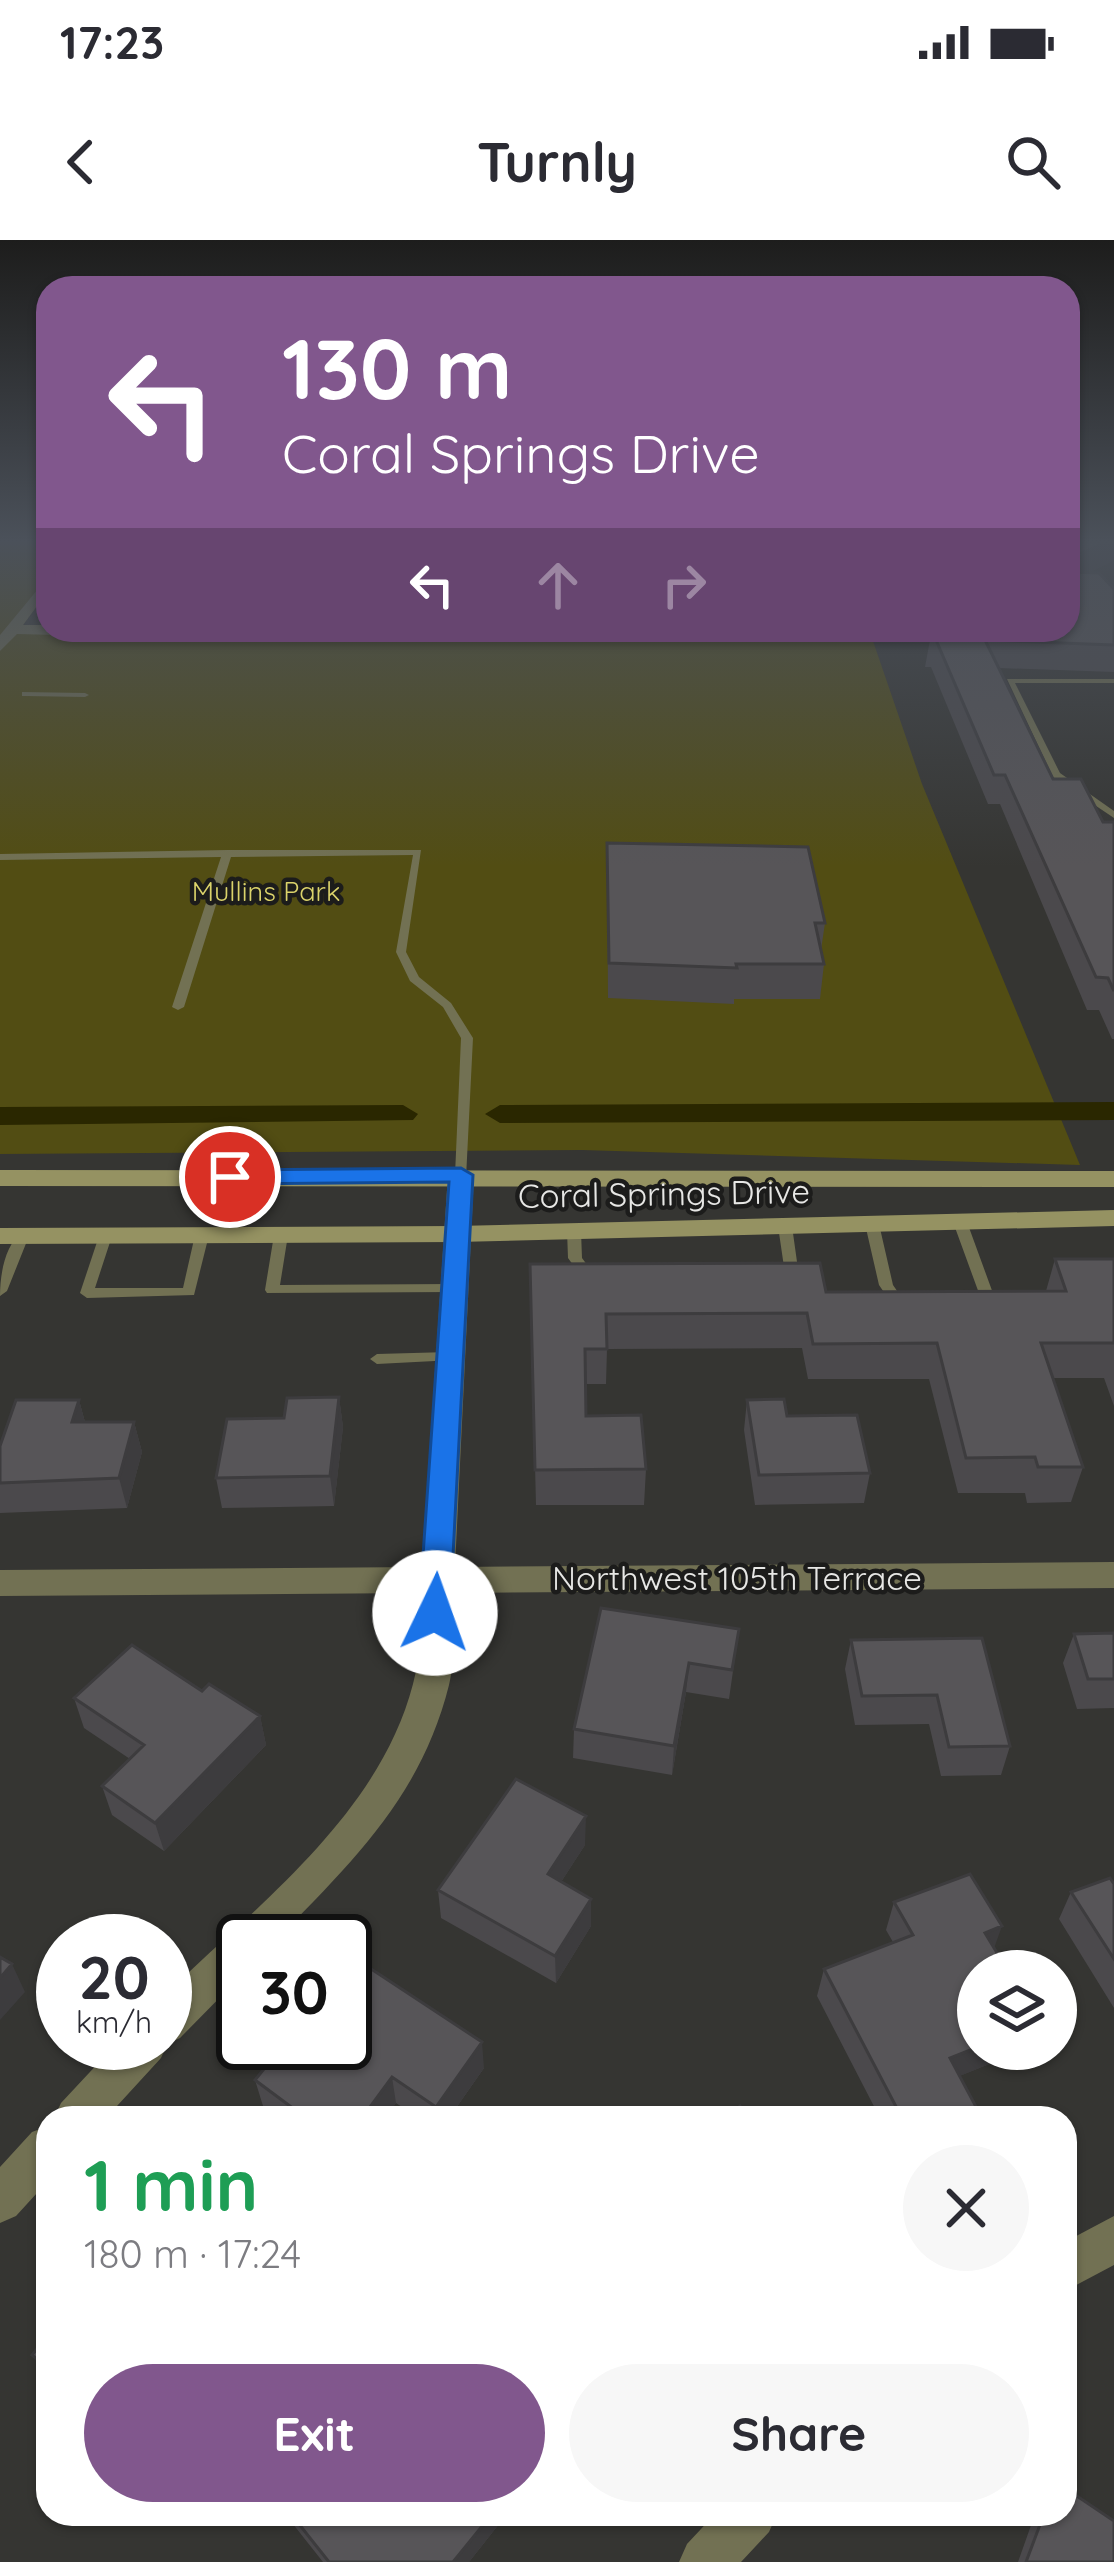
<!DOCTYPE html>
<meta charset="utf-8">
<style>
:root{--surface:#fff;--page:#f7f7f7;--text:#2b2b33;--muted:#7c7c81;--accent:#81578d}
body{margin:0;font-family:Quicksand,sans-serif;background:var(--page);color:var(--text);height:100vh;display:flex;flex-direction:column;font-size:45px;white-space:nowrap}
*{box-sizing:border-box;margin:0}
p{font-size:39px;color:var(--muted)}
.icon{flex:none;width:66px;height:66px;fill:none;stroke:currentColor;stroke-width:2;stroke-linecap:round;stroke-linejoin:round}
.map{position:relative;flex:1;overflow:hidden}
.details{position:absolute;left:36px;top:1866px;width:1041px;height:420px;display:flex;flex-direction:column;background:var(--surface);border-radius:36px;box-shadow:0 3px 9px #0004}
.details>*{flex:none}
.hud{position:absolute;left:36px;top:36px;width:1044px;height:366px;border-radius:36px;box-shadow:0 3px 9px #0004;background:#81578d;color:#fff;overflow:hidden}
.controls{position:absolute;left:957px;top:1710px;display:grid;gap:24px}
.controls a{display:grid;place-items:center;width:120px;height:120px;border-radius:50%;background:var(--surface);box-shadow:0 3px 9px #0004;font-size:60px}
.speed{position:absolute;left:36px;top:1674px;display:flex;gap:24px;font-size:60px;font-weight:700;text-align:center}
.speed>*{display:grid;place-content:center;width:156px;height:156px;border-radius:50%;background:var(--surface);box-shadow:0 3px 9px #0004;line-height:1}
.speed small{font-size:30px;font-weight:400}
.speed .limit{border:6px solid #111;border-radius:18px;background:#fff;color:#111}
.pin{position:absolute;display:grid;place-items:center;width:102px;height:102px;color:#fff;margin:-51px;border:6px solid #fff;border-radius:50%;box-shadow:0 3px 12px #0007}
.me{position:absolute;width:132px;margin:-66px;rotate:3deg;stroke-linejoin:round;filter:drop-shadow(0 0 9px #0008)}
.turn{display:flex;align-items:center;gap:42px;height:252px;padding:0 48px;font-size:54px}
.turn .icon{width:156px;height:156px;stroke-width:2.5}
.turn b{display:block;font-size:84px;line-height:102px}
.lanes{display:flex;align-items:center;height:114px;padding:0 48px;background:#0003;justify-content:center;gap:60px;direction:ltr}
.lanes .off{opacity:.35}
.round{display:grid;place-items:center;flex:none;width:126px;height:126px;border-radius:63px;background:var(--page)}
.overview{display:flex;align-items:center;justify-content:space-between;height:204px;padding:0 48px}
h1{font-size:72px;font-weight:700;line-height:90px;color:#1e9e55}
.primary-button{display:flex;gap:24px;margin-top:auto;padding:24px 48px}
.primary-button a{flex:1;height:138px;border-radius:72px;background:var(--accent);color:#fff;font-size:48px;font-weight:700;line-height:138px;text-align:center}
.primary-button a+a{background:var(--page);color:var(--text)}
.status{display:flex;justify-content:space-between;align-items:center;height:84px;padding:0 60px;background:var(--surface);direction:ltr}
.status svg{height:33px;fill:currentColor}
header{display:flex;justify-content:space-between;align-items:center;height:156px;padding:0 48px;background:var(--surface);font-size:54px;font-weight:700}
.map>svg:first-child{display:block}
.green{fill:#524d13}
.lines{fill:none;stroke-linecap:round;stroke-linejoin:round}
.canal{fill:#2a2700;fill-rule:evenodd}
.lane{fill:#727153;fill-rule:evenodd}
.street{fill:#727153;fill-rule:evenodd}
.secondary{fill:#959262;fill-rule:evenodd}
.wall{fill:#4b494c}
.shaded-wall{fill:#3d3c3e}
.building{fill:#575558;stroke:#3d3c3e;stroke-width:3}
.route{fill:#1a73e8;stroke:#114b97;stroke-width:3}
.labels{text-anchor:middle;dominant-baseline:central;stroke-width:9;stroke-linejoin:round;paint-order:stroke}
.far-park-label{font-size:27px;fill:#dbd36b;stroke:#1c1c1b}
.street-label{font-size:33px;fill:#e7e7e5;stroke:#1c1c1b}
</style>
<div class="status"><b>17:23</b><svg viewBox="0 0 49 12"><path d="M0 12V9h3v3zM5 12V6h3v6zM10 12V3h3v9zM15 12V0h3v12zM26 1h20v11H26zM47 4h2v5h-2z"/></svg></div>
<header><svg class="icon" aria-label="back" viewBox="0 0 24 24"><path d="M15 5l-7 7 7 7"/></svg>Turnly<svg class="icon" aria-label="search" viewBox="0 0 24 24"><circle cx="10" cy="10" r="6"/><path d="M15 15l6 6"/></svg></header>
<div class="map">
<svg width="1114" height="2322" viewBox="0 0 1114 2322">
<rect width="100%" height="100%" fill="#353532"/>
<path class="green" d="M 0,302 L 48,302 L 48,350 L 23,385 L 48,390 L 873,401 L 922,544 L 1080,925 L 582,910 L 0,914 Z"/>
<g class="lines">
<path class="canal" d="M 1114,862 L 1114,880 L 500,883 L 485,874 L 500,865 Z
M 403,865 L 418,874 L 413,880 L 0,885 L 0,867 Z"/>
<path class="lane" d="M 1007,439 L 1114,439 L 1114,443 L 1015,443 L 1060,533 L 1114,571 L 1114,578 L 1053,537 Z
M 22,452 L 85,453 L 89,455 L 85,457 L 25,456 L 22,456 Z
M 227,610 L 421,610 L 406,712 L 419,737 L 451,763 L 473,798 L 466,938 L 456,938 L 455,935 L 461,798 L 443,767 L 410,741 L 396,712 L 413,615 L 231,617 L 184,767 L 178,770 L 172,767 L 221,617 L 0,620 L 0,614 Z
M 960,978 L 967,982 L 994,1056 L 992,1068 L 982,1072 L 975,1067 L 980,1063 L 980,1056 L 953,982 Z
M 872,980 L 879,984 L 893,1045 L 906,1064 L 904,1067 L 894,1067 L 879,1045 L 865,984 Z
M 785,982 L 792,986 L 798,1029 L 781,1040 L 774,1036 L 784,1027 L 778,986 Z
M 574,987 L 581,991 L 582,1018 L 596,1037 L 594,1040 L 584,1040 L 568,1018 L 567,991 Z
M 202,991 L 209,995 L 194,1055 L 87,1058 L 80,1053 L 100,993 L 110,993 L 112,996 L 95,1048 L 183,1048 L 195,995 Z
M 281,991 L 288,995 L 280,1045 L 453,1044 L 460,1048 L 453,1052 L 267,1053 L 265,1050 L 274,995 Z
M 22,992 L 29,996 L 7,1051 L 0,1056 C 0,1034 5,1005 22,992 Z
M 449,1112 L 454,1114 L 456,1117 L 454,1120 L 377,1124 L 370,1119 L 377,1114 Z"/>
<path class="street" d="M 48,337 L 48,351 L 23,385 L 48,385 L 48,390 L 840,390 L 832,395 L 300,401 L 17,394 L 0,411 L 0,395 Z
M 461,927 L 474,935 L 455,1327 L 1114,1322 L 1114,1348 L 454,1353 C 453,1382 456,1417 449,1445 C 421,1557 352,1622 275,1701 L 243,1701 L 243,1734 L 180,1798 L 167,1804 L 161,1818 L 106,1878 L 54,1878 L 61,1863 L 117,1803 L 165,1803 L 165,1755 C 257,1665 379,1575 413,1444 C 421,1416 418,1382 420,1353 L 0,1356 L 0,1330 L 422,1327 L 448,935 Z
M 48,1886 L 48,1941 L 16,1976 L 0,1983 L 0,1927 L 32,1892 Z
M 1114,1976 L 1114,2025 L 1065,2051 L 1065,2002 Z
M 715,2274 L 777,2274 L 769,2292 L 741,2322 L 679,2322 L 687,2304 Z"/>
<path class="secondary" d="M 0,930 L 1114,931 L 1114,947 L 0,946 Z
M 1114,970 L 1114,986 L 457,1002 L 0,1004 L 0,988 L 457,986 Z"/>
</g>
<path class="wall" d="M 1068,302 L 1114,302 L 1114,320 L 1088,333 L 1114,349 L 1114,432 L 999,428 L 1053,539 L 1103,582 L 1114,582 L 1114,799 L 1112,799 L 1099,770 L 1087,770 L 1000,564 L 988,564 L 931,427 L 925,427 L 930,400 L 1068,390 Z
M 607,603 L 825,683 L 821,710 L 824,724 L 820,759 L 734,759 L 734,764 L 608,758 Z
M 1055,1019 L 1114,1019 L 1114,1166 L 1104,1138 L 1053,1138 L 1083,1227 L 1071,1262 L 1027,1263 L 1025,1253 L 958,1253 L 929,1139 L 808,1139 L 802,1108 L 607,1109 L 606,1144 L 585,1144 L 586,1176 L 646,1229 L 644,1265 L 536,1265 L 530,1024 L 826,1052 L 1046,1051 Z
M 339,1157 L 343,1187 L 334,1266 L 222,1268 L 216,1238 Z
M 79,1160 L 85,1182 L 134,1182 L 142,1212 L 127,1268 L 0,1273 L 0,1206 Z
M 747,1160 L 787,1176 L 870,1233 L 864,1263 L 755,1265 L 744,1190 Z
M 739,1389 L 729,1459 L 686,1452 L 672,1535 L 573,1518 L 574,1489 Z
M 1114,1393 L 1114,1468 L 1077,1469 L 1063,1423 L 1074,1394 Z
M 982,1398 L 1010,1506 L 1001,1535 L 941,1536 L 929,1484 L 855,1485 L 845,1429 L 851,1400 Z
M 202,1451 L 260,1476 L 266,1505 L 164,1611 L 112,1575 L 102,1546 L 130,1519 L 84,1488 L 74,1458 Z
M 585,1605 L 561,1642 L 591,1659 L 591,1686 L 556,1743 L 441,1678 L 438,1650 Z
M 1114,1644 L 1114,1768 L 1059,1679 L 1071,1652 Z
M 894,1662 L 994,1708 L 978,1809 L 1027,1809 L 959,1836 L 982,1878 L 880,1878 L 817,1756 L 824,1729 L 893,1702 L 886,1690 Z
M 484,1828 L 449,1878 L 418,1878 L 396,1863 L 385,1878 L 279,1878 L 263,1866 L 255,1840 Z
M 48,2095 L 48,2137 L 32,2115 Z
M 285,2274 L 507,2274 L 469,2322 L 323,2322 Z
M 1035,2274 L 1065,2274 L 1114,2322 L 1018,2322 Z"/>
<path class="shaded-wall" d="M 1106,302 L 1114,302 L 1114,320 L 1068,343 L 1070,318 Z
M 339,1157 L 343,1187 L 334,1266 L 330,1236 Z
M 79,1160 L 87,1190 L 72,1182 Z
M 134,1182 L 142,1212 L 127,1268 L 119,1238 Z
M 689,1423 L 686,1452 L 672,1535 L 674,1506 Z
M 260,1476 L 266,1505 L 164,1611 L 155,1583 Z
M 586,1576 L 585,1605 L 548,1662 L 548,1634 Z
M 591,1659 L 591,1686 L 556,1743 L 555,1716 Z
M 1002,1686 L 992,1714 L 985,1693 Z
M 12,1724 L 25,1752 L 0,1780 L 0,1738 Z
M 482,1802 L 484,1828 L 449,1878 L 437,1878 L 436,1867 Z
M 978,1807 L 978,1809 L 1027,1809 L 940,1844 L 950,1818 Z
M 392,1837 L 396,1863 L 385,1878 L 362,1878 Z
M 492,2274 L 507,2274 L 469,2322 L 453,2322 Z"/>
<path class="building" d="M 1068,302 L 1106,302 L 1082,313 L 1086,316 L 1070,318 L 1070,332 L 1099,333 L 1114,349 L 1114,405 L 985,400 L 1053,539 L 1081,539 L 1103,582 L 1114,582 L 1114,751 L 1108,738 L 1096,737 L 1005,535 L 994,535 L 936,400 L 930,400 L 954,390 L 1068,390 Z
M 607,603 L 808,607 L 825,683 L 815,683 L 824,724 L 736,724 L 737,728 L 609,723 Z
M 1055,1019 L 1114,1019 L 1114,1103 L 1041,1103 L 1083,1227 L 1038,1227 L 1035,1217 L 966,1218 L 937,1103 L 813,1104 L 807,1073 L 606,1074 L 607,1109 L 585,1109 L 586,1176 L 641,1175 L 646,1229 L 535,1230 L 530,1024 L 820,1023 L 826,1052 L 1066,1051 Z
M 339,1157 L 330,1236 L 216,1238 L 227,1179 L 284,1178 L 287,1158 Z
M 784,1159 L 787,1176 L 857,1175 L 870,1233 L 759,1235 L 747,1160 Z
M 16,1160 L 79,1160 L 72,1182 L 134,1182 L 119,1238 L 0,1243 L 0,1206 Z
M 601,1368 L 739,1389 L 732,1430 L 689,1423 L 674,1506 L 574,1489 Z
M 1114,1393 L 1114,1439 L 1088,1439 L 1074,1394 Z
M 982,1398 L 1010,1506 L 949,1507 L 937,1455 L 862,1456 L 851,1400 Z
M 132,1405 L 202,1451 L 209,1444 L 260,1476 L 155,1583 L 102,1546 L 144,1505 L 74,1458 Z
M 516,1539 L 586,1576 L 548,1634 L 591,1659 L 555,1716 L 438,1650 Z
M 970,1634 L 1002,1686 L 985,1693 L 1008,1731 L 978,1731 L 978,1807 L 950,1818 L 982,1878 L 902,1878 L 824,1729 L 913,1695 L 894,1662 Z
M 1110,1638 L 1114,1644 L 1114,1719 L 1071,1652 Z
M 0,1717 L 12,1724 L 0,1738 Z
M 353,1717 L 482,1802 L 436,1867 L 392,1837 L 362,1878 L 306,1878 L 255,1840 L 285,1803 L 345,1803 L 345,1727 Z
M 740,1866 L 750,1878 L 725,1878 Z
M 48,2095 L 48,2129 L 32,2115 Z
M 1065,2248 L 1114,2281 L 1114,2322 L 1026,2322 L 1044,2274 L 1065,2274 Z
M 291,2274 L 492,2274 L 453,2322 L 329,2322 Z"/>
<linearGradient id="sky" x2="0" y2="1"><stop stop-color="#1d1d1c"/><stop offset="0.48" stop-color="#4b515a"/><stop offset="1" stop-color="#4b515a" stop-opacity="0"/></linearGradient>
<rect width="1114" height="627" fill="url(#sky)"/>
<path class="route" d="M 461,928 L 473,935 L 450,1373 L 446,1382 L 424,1382 L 419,1373 L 449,942 L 230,944 L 219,937 L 230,930 Z"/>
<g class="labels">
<g class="far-park-label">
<text x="266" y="651">Mullins Park</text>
</g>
<g class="street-label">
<text transform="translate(664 953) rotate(-1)">Coral Springs Drive</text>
<text x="737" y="1337">Northwest 105th Terrace</text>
</g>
</g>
</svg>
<div class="controls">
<a><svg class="icon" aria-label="layers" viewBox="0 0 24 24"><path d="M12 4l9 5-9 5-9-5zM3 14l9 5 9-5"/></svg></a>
</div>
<div class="speed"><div>20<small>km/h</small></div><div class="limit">30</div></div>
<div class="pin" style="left:230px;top:937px;background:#d93025"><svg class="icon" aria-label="arrive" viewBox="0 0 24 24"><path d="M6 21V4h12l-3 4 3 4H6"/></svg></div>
<svg class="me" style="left:435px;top:1373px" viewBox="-20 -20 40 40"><circle r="19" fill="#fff"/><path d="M0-13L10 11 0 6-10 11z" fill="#1a73e8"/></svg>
<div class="hud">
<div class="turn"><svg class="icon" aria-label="left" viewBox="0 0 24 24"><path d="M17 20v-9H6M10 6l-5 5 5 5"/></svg><div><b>130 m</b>Coral Springs Drive</div></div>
<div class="lanes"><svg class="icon" aria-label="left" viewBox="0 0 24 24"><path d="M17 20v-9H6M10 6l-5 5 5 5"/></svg><svg class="icon off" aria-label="ahead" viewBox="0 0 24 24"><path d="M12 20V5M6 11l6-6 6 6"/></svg><svg class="icon off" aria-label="right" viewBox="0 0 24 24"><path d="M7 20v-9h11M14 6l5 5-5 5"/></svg></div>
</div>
<section class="details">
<div class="overview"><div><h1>1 min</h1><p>180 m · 17:24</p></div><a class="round"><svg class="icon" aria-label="close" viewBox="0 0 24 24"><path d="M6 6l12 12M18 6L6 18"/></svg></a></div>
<div class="primary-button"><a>Exit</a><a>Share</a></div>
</section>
</div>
